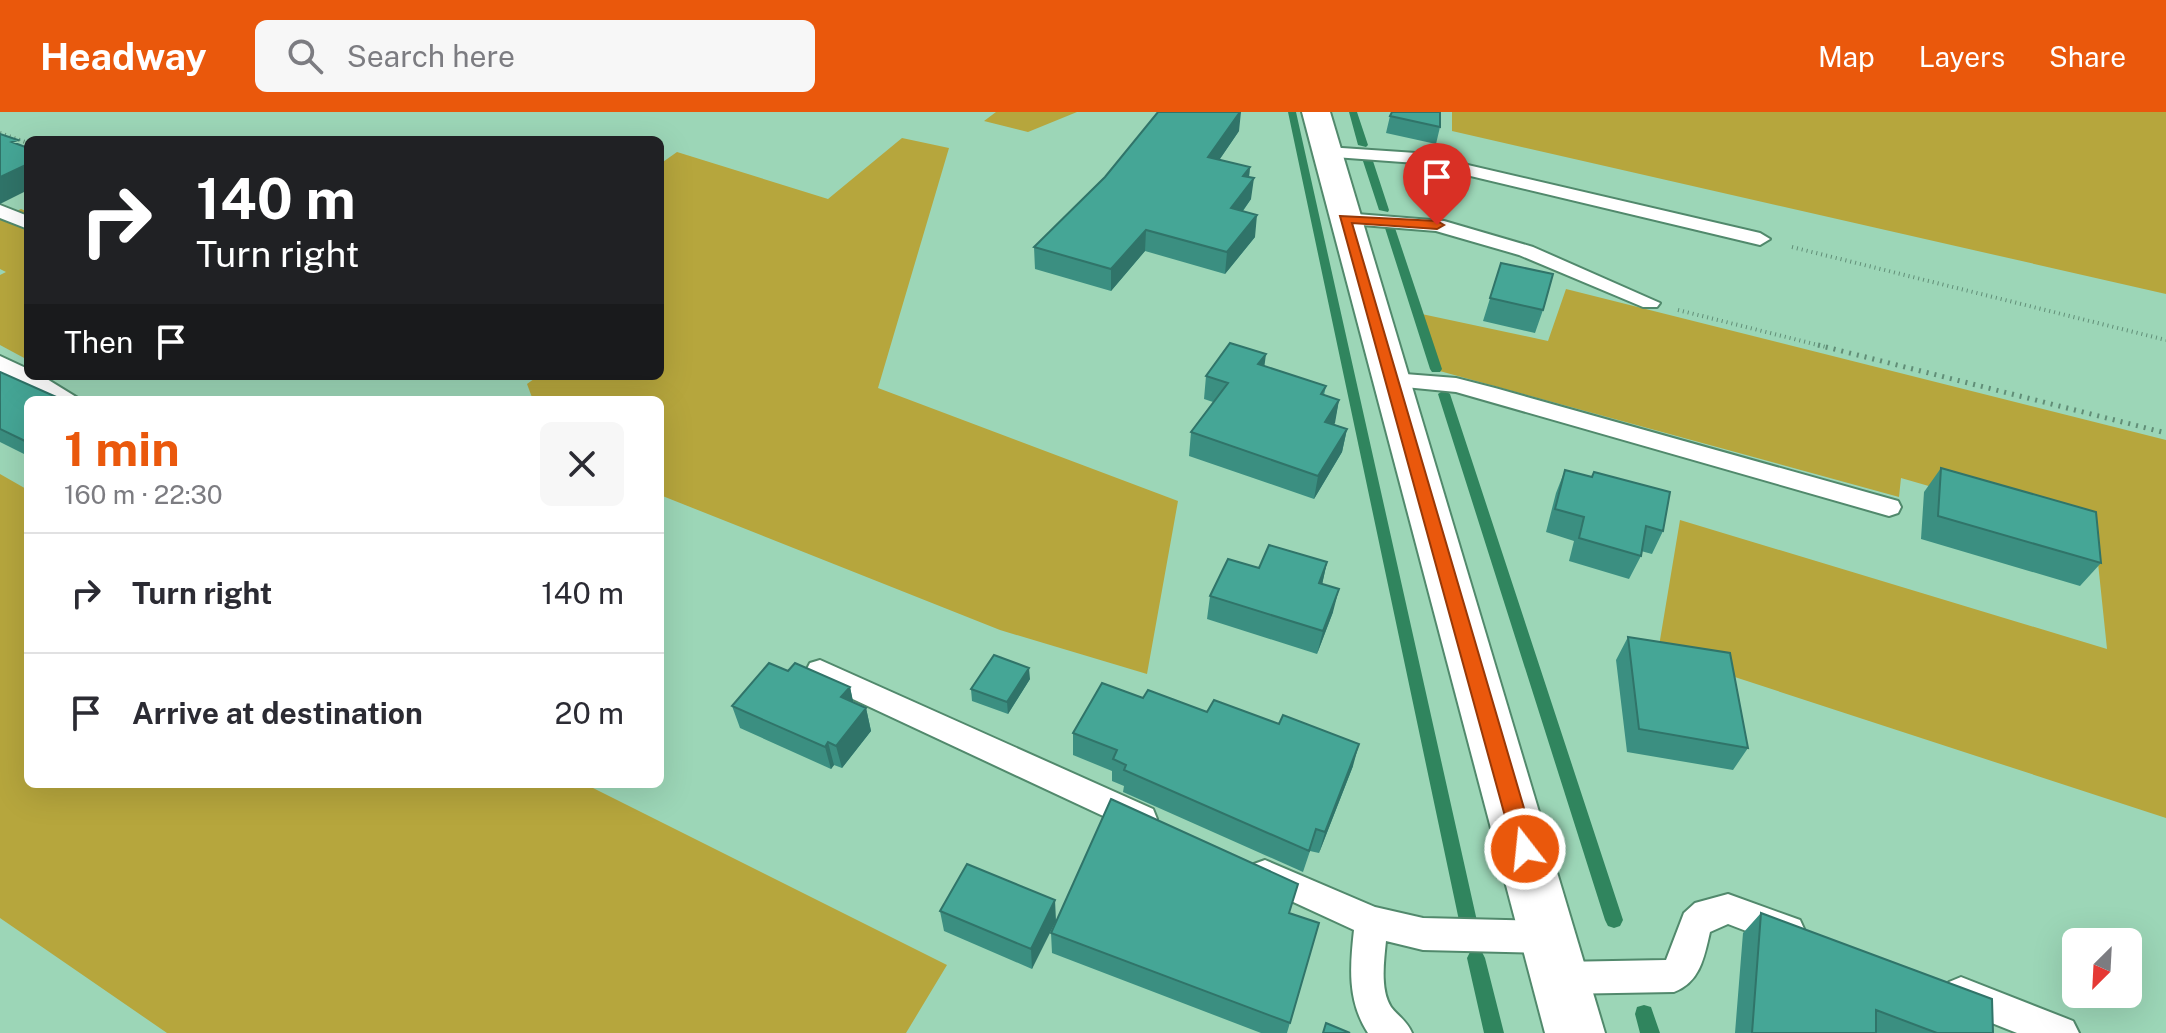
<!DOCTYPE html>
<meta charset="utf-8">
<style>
:root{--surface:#fff;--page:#f7f7f7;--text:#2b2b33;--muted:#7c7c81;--line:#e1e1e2;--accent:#ea580c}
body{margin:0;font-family:"Public Sans",sans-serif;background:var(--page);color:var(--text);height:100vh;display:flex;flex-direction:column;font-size:30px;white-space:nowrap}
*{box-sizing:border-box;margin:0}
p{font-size:26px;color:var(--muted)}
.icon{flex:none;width:44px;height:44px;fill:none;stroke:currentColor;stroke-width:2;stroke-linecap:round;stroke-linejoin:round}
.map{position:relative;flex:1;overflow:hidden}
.sheet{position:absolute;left:24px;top:284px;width:640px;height:392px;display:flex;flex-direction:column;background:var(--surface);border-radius:12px;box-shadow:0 8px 32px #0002}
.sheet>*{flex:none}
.hud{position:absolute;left:24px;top:24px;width:640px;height:244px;border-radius:12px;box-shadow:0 8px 32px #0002;background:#202124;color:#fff;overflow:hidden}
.needle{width:52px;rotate:204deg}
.fabs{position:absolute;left:2062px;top:816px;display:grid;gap:16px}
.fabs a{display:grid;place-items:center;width:80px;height:80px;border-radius:12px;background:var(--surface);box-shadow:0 8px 32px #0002;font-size:40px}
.pin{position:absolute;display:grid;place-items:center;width:68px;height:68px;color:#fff;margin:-82px -34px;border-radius:50% 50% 50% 0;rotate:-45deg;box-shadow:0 0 8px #0007}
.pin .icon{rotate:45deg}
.me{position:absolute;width:88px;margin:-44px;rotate:344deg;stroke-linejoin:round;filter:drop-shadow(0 0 6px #0008)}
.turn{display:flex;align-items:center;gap:28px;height:168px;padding:0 40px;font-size:36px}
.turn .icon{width:104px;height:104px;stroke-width:2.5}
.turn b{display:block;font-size:56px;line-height:68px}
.then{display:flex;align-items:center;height:76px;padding:0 40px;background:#0003;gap:16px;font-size:30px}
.round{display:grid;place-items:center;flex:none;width:84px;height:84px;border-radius:12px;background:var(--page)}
.overview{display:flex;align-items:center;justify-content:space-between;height:136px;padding:0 40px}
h1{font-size:48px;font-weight:700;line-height:60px;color:var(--accent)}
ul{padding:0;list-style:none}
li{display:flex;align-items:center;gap:24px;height:120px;padding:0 40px;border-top:2px solid var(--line)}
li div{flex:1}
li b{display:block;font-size:30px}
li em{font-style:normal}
header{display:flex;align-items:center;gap:48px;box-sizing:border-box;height:112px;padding:0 40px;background:var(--accent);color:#fff}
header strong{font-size:38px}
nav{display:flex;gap:44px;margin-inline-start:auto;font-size:28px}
.search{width:560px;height:72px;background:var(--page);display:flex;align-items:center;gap:20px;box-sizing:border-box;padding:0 28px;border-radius:12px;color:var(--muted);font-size:30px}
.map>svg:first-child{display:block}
.green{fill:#b6a63d}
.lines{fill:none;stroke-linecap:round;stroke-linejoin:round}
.stream{fill:#30855e;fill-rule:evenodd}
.lane-casing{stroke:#51896c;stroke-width:4}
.secondary-casing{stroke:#51896c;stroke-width:4}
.path-far1{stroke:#618e77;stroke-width:4;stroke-dasharray:1 4;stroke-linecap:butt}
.path{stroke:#618e77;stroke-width:5;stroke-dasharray:2 6;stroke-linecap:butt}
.lane{fill:#fff;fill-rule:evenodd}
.secondary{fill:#fff;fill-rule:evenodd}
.wall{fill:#3b8f81}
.shaded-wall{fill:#307469}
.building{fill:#45a696;stroke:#307469;stroke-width:2}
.route{fill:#ea580c;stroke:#983908;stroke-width:2}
</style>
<header>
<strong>Headway</strong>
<div class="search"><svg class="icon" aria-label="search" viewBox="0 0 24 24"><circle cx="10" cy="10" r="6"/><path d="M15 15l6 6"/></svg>Search here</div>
<nav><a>Map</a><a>Layers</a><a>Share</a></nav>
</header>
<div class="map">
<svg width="2166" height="921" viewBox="0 0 2166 921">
<rect width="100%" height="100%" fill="#9cd6b7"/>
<path class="green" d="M 996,0 L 1077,0 L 1028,20 L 984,9 Z
M 1452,0 L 2166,0 L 2166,182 L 1452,19 Z
M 902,26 L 949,36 L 878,276 L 1178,389 L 1147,562 L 1000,518 L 660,383 L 660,288 L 533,288 L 527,272 L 538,264 L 660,264 L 660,52 L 677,40 L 828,87 Z
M 21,97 L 28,100 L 26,247 L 0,233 L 0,163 L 6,160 L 0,157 L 0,107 Z
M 1566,177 L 2166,328 L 2166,706 L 1658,540 L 1680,408 L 2107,537 L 2095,422 L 1901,366 L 1899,385 L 1436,258 L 1417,201 L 1548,229 Z
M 0,362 L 28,378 L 28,672 L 585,672 L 947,853 L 906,921 L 167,921 L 0,806 Z"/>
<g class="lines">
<path class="stream" d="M 1288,0 L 1296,0 L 1479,818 L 1476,824 L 1470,826 L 1464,824 L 1461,818 Z
M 1349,0 L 1357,0 L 1368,33 L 1366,35 L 1358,33 Z
M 1367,43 L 1372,46 L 1389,98 L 1388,100 L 1379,98 L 1362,46 Z
M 1390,113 L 1395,116 L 1442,257 L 1440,260 L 1432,260 L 1430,257 L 1385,116 Z
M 1444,278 L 1450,282 L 1623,808 L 1620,814 L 1614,816 L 1608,814 L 1605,808 L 1438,282 Z
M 1476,837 L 1482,840 L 1485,846 L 1504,921 L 1484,921 L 1467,846 L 1470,840 Z
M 1644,893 L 1651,895 L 1660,921 L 1640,921 L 1635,902 L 1637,895 Z"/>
<g class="lane-casing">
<path id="lane" d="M 1327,35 L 1416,41 L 1760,121 L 1770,127 L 1760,133 L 1416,51 L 1321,44 L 1321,36 Z
M 0,93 L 28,104 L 28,117 L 0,106 Z
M 1344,101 L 1444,109 L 1533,135 L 1660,191 L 1657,195 L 1643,195 L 1519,143 L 1436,119 L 1337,111 L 1337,103 Z
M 0,244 L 28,257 L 28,264 L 42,264 L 81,288 L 53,288 L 0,260 Z
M 1392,261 L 1456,266 L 1495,276 L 1898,389 L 1901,395 L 1898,401 L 1889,404 L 1456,280 L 1384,273 L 1381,268 Z
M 820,548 L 1153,697 L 1157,707 L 1153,717 L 1142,720 L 1131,717 L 810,567 L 806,559 L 810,551 Z
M 1265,748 L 1375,795 L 1423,806 L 1550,809 L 1562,814 L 1567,825 L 1562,836 L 1550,841 L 1423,838 L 1386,829 C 1384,849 1380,878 1391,895 C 1399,905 1407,909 1412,921 L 1368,921 C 1347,889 1350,854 1354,818 L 1254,772 L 1249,762 L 1254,752 Z
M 1728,782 L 1800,808 L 1805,819 L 1800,830 L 1788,835 L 1728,812 L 1710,820 C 1704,846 1700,870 1674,880 L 1560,882 L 1548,878 L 1543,866 L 1548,854 L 1560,850 L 1666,848 L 1684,801 L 1695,791 Z
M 1961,865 L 2073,909 L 2079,921 L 2017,921 L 1949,894 L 1944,882 L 1949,870 Z"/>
</g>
<g class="secondary-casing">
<path id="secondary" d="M 1302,0 L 1330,0 L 1605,921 L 1545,921 Z"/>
</g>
<path class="path-far1" d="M 0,21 L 28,31
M 1792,135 L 2166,228
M 1678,198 L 1826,235"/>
<path class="path" d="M 1818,233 L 2166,321"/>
<use href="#lane" class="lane"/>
<use href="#secondary" class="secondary"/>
</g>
<path class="wall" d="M 1390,4 L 1440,15 L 1436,32 L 1386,21 Z
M 1239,19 L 1219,48 L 1250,55 L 1249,65 L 1251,87 L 1243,99 L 1255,125 L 1225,162 L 1145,139 L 1111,179 L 1035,157 L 1034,135 Z
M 1501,151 L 1543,198 L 1535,221 L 1483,209 Z
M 1264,254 L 1326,274 L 1324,283 L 1339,288 L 1334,312 L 1347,317 L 1342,340 L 1314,387 L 1189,344 L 1191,320 L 1213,290 L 1204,287 L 1206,264 Z
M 0,260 L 28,288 L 28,344 L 0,330 Z
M 1941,356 L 2101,451 L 2080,474 L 1921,427 L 1924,380 Z
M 1565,358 L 1663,419 L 1652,442 L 1641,439 L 1641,444 L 1629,467 L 1569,449 L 1574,429 L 1546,420 L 1556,381 Z
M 1327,450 L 1322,472 L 1333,500 L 1317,542 L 1207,507 L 1210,484 L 1259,456 Z
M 1628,525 L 1748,636 L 1733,658 L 1627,640 L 1616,548 Z
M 788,559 L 850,575 L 853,591 L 866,596 L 871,619 L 842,656 L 834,653 L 831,657 L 740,616 L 732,594 Z
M 1030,567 L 1008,602 L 972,589 L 971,577 Z
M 1143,586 L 1353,654 L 1319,741 L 1310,739 L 1303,760 L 1123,680 L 1124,674 L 1112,669 L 1112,659 L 1073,643 L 1073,621 Z
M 1055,788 L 1032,857 L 944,819 L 940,799 Z
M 1290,801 L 1319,811 L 1287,921 L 1261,921 L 1052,841 L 1051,821 Z
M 1761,801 L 1993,921 L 1735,921 L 1743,821 Z"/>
<path class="shaded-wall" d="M 1240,0 L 1241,0 L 1239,19 L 1207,66 L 1208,45 Z
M 28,52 L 28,78 L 0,92 L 0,65 Z
M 1250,55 L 1248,73 L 1254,66 L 1251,87 L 1229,118 L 1231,96 L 1243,64 Z
M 1257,103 L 1255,125 L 1225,162 L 1227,140 Z
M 1146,118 L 1145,139 L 1111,179 L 1111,157 Z
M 1266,242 L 1263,265 L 1258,252 Z
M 1339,288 L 1335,311 L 1321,333 L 1325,310 Z
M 1347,317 L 1342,340 L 1314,387 L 1318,364 Z
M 1327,450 L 1322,473 L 1319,471 Z
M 1339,477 L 1333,500 L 1317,542 L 1323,519 Z
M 1029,556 L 1030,567 L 1008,602 L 1007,590 Z
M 850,575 L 855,598 L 841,585 Z
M 866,596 L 871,619 L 842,656 L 836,634 Z
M 828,630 L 834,653 L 831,657 L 825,635 Z
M 1359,632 L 1353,654 L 1319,741 L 1325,720 Z
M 1055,788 L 1056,809 L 1032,857 L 1031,837 Z"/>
<path class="building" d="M 1158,0 L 1240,0 L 1208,45 L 1250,55 L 1243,64 L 1254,66 L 1231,96 L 1257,103 L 1227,140 L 1146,118 L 1111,157 L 1034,135 L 1105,65 Z
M 1392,0 L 1440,0 L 1440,15 L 1390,4 Z
M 0,22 L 18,28 L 12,30 L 28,36 L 28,52 L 0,65 Z
M 1501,151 L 1553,162 L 1543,198 L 1490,186 Z
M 1230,231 L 1266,242 L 1258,252 L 1326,274 L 1321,282 L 1339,288 L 1325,310 L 1347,317 L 1318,364 L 1191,320 L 1228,271 L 1206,264 Z
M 0,260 L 63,288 L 28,288 L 28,327 L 25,329 L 0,317 Z
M 1941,356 L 2096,400 L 2101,451 L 1938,404 Z
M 1565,358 L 1592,365 L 1594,360 L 1670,380 L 1663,419 L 1646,414 L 1641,444 L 1579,426 L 1584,405 L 1555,397 Z
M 1269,433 L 1327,450 L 1319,471 L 1339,477 L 1323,519 L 1210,484 L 1228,447 L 1259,456 Z
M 1628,525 L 1730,541 L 1748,636 L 1639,617 Z
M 994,543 L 1029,556 L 1007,590 L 971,577 Z
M 769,551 L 788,559 L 795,551 L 850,575 L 841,585 L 866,596 L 836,634 L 828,630 L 825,635 L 732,594 Z
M 1102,571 L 1143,586 L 1148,578 L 1207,600 L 1214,588 L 1279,612 L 1283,603 L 1359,632 L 1325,720 L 1316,717 L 1309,739 L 1124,658 L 1126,653 L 1113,647 L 1117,638 L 1073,621 Z
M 1111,687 L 1298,772 L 1289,801 L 1319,811 L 1290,911 L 1051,821 Z
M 967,752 L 1055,788 L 1031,837 L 940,799 Z
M 1761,801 L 1992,887 L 1993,921 L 1937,921 L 1876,898 L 1876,921 L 1752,921 Z
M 1326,911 L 1350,921 L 1323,921 Z"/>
<path class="route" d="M 1340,104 L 1437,109 L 1444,113 L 1437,117 L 1352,111 L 1536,737 L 1533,744 L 1525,747 L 1517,744 L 1514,737 Z"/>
</svg>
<div class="fabs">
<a><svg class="needle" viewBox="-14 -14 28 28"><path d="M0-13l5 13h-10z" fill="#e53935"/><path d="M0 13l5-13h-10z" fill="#7c7c81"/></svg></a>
</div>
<div class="pin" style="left:1437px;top:113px;background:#d93025"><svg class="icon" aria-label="arrive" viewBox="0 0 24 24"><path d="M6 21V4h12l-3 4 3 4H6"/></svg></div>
<svg class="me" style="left:1525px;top:737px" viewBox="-20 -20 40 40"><circle r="17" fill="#ea580c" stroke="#fff" stroke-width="3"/><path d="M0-11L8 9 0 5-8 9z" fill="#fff"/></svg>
<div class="hud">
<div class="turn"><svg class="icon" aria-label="right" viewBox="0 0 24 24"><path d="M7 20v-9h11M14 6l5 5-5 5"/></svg><div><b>140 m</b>Turn right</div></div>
<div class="then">Then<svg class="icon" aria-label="arrive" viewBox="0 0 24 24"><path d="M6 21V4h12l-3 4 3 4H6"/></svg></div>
</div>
<section class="sheet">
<div class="overview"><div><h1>1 min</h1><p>160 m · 22:30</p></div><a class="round"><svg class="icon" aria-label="close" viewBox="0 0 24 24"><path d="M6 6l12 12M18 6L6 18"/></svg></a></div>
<ul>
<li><svg class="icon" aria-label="right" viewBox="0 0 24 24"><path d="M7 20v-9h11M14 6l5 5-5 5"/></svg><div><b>Turn right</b></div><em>140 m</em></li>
<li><svg class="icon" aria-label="arrive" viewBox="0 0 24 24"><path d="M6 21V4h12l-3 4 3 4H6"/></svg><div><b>Arrive at destination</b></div><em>20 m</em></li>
</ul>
</section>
</div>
